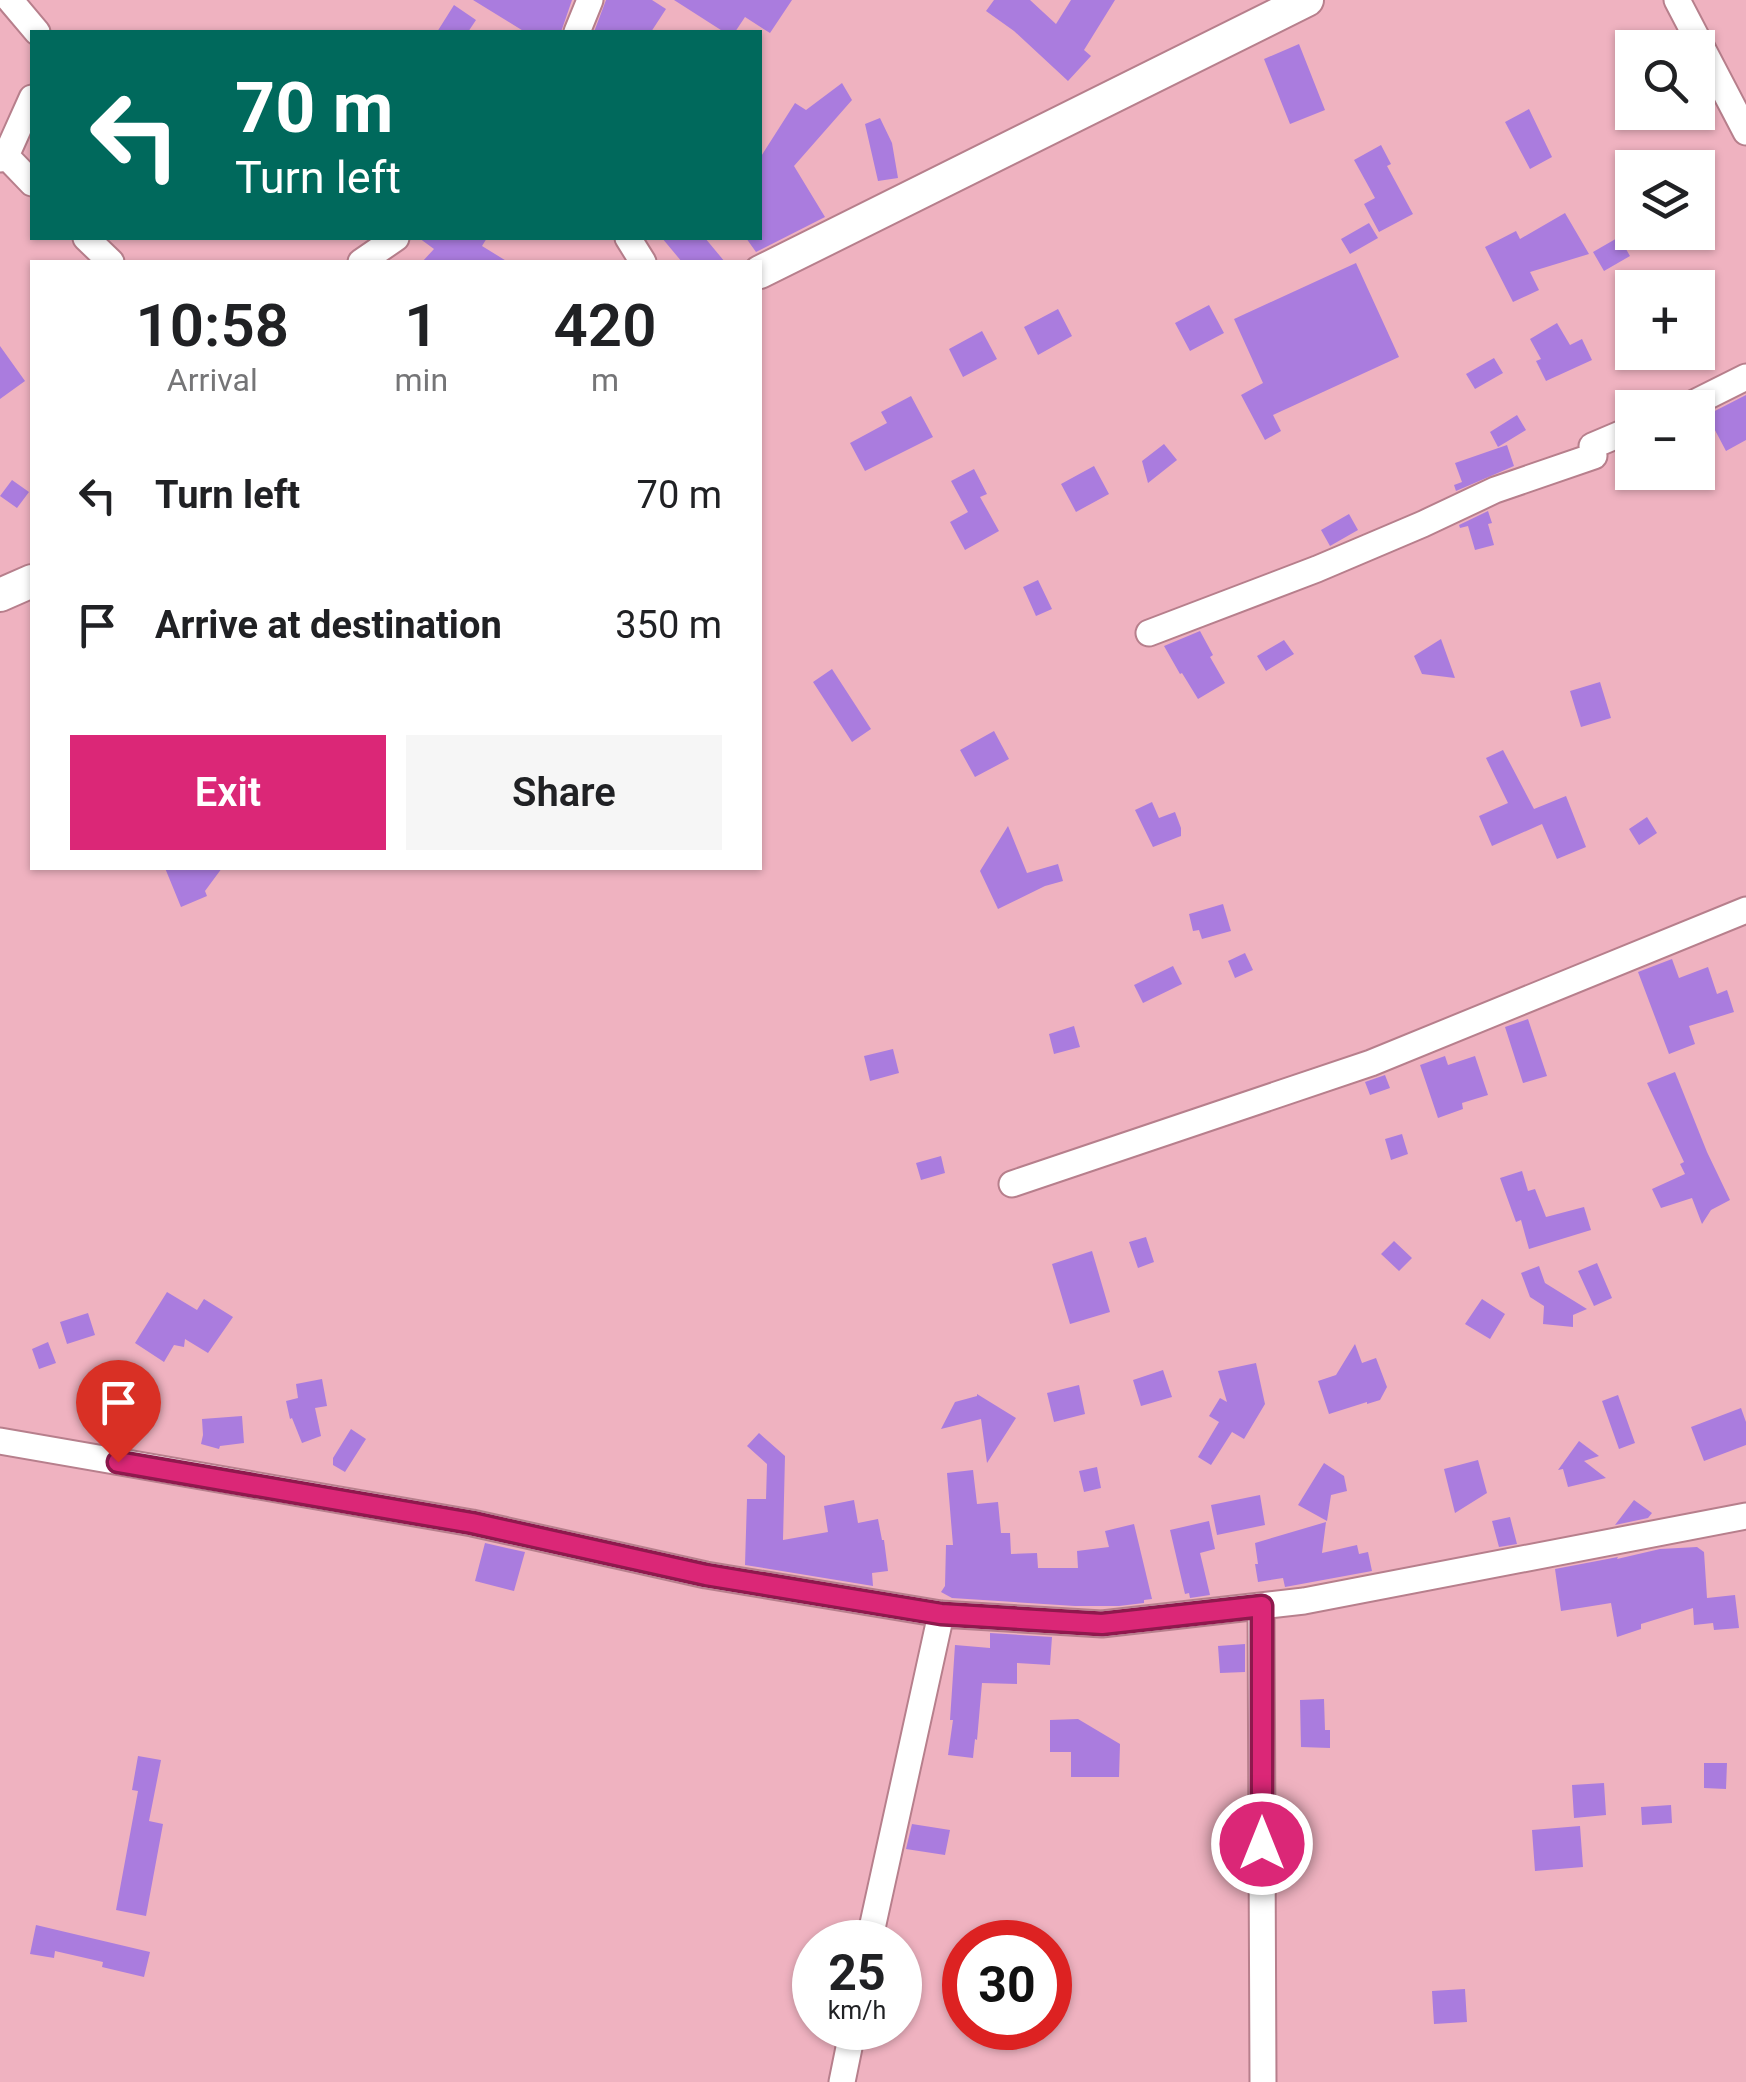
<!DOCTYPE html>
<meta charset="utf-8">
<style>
:root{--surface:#fff;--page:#f6f6f6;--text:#202124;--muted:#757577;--accent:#db2777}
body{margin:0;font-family:Roboto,sans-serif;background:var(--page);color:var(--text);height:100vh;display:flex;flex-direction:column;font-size:38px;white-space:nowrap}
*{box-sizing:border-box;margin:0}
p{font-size:32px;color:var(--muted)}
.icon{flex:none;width:55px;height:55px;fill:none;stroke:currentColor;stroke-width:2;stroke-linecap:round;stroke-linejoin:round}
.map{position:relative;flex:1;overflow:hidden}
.drawer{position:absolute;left:30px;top:260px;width:732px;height:610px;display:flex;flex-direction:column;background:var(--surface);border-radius:0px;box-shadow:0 2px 8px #0004}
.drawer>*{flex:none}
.top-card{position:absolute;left:30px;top:30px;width:732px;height:210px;border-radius:0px;box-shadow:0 2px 8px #0004;background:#00695c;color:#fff;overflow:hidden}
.buttons{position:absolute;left:1615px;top:30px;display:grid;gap:20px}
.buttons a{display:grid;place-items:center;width:100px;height:100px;border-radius:0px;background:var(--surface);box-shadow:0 2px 8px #0004;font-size:50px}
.speed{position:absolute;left:792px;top:1920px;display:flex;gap:20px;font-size:50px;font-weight:700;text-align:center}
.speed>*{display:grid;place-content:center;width:130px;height:130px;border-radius:50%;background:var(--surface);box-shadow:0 2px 8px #0004;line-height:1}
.speed small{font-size:25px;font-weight:400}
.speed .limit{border:15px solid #d22;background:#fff;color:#111}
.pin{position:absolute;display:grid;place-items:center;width:85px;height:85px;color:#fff;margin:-102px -42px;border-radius:50% 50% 50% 0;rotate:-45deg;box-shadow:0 0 10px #0007}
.pin .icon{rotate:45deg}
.me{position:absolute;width:110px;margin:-55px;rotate:0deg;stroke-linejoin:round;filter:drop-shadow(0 0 8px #0008)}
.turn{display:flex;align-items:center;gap:35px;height:210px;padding:0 40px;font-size:45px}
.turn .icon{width:130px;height:130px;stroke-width:2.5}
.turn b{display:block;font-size:70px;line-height:85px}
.eta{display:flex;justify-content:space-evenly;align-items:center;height:170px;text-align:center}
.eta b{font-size:60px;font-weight:600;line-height:70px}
.primary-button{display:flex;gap:20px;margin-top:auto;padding:20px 40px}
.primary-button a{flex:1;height:115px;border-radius:0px;background:var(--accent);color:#fff;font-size:40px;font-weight:600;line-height:115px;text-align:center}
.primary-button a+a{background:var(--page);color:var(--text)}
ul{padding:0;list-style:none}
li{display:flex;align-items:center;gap:30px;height:130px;padding:0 40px}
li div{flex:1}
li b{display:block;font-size:38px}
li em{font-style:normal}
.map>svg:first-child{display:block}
.building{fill:#aa7cde}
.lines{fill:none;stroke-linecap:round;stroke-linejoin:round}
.minor-casing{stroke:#b77f8c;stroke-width:29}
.tertiary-casing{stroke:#b77f8c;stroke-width:36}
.minor{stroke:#fff;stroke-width:25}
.tertiary{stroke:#fff;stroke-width:32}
.route-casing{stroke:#8e194d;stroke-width:25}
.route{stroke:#db2777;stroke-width:18}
</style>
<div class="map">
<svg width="1746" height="2082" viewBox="0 0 1746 2082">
<rect width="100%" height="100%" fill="#efb2c0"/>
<path class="building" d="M 473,0 L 572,0 L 561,32 L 525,32 Z
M 606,0 L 652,0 L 666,9 L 651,32 L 594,32 Z
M 674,0 L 792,0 L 770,33 L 745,17 L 735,32 L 724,32 Z
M 994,0 L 1030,0 L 1056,24 L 1071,0 L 1115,0 L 1084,50 L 1091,56 L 1068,81 L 1014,31 L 986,11 Z
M 454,5 L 476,20 L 468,32 L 437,32 Z
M 1299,44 L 1325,110 L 1290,124 L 1264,59 Z
M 842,83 L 852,100 L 794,166 L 825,217 L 756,252 L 746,238 L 760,238 L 760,158 L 795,103 L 806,110 Z
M 1529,109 L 1552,157 L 1530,169 L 1505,122 Z
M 880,118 L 892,143 L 898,178 L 878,181 L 865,124 Z
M 1381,145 L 1391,164 L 1387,166 L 1413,214 L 1379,232 L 1364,204 L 1375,198 L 1354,160 Z
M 1565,213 L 1589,254 L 1530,272 L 1539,290 L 1513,302 L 1485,247 L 1516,231 L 1520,239 Z
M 1369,223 L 1378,238 L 1350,254 L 1341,239 Z
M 1619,237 L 1630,256 L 1604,271 L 1593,252 Z
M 419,238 L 487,238 L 482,246 L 508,262 L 422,262 L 434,249 Z
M 662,238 L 705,238 L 725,262 L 682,262 Z
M 1356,263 L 1399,357 L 1273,415 L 1281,431 L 1265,440 L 1241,395 L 1263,383 L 1234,319 Z
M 1209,305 L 1224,333 L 1190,351 L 1175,323 Z
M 1058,309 L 1072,336 L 1038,355 L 1024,327 Z
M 1557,323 L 1570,345 L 1582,339 L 1592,360 L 1546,381 L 1536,361 L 1541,359 L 1530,339 Z
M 982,331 L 997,359 L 963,377 L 949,349 Z
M 0,346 L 25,381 L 0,399 Z
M 1494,358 L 1503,373 L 1475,389 L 1466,374 Z
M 1746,395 L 1746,440 L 1726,451 L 1707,415 Z
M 911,396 L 933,437 L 865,471 L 850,443 L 887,423 L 881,412 Z
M 1517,415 L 1526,430 L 1498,447 L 1490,432 Z
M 1164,444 L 1177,460 L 1148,483 L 1142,461 Z
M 1507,445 L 1514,466 L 1456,491 L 1454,485 L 1462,482 L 1455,463 Z
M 1094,466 L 1109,494 L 1076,512 L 1061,484 Z
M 974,469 L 987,494 L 980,497 L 999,531 L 965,550 L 950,522 L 968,512 L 951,481 Z
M 12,480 L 29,492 L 17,508 L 0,496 Z
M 1488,511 L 1492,523 L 1488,524 L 1494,545 L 1475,550 L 1468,526 L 1460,528 L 1459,525 Z
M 1349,514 L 1358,530 L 1330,546 L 1321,530 Z
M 1038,580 L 1052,609 L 1036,616 L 1023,587 Z
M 1200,631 L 1213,655 L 1210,657 L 1225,683 L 1198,699 L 1182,673 L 1180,674 L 1164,646 Z
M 1441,639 L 1455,678 L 1422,674 L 1414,656 Z
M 1284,640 L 1294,654 L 1266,671 L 1257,656 Z
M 832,669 L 871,729 L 852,742 L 813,682 Z
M 1600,682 L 1611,718 L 1581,727 L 1570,691 Z
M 994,731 L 1009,759 L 975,777 L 960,750 Z
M 1503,750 L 1534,809 L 1566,796 L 1586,847 L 1557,859 L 1542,824 L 1492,846 L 1479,816 L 1508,803 L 1486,758 Z
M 1152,802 L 1159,818 L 1175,812 L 1181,828 L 1181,836 L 1153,847 L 1135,810 Z
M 1647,817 L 1657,833 L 1639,845 L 1629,829 Z
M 1008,826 L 1027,873 L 1058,864 L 1063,881 L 1045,886 L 998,909 L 980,871 Z
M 165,868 L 222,868 L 205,891 L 207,896 L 181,907 Z
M 1223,904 L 1231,931 L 1202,939 L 1199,930 L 1193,931 L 1189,914 Z
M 1245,953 L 1253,970 L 1235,978 L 1228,961 Z
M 1672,959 L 1679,978 L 1708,967 L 1717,994 L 1727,990 L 1734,1012 L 1689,1026 L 1695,1044 L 1669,1054 L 1638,972 Z
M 1173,966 L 1182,984 L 1143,1003 L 1134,985 Z
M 1528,1019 L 1547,1076 L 1523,1083 L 1505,1027 Z
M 1074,1026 L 1080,1047 L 1054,1054 L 1049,1034 Z
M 893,1049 L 899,1073 L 870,1081 L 864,1056 Z
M 1445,1056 L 1448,1065 L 1475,1056 L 1488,1095 L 1462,1103 L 1463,1109 L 1438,1118 L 1420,1065 Z
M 1675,1072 L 1707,1152 L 1730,1200 L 1711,1210 L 1702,1224 L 1692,1198 L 1661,1208 L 1652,1189 L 1685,1174 L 1680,1164 L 1684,1162 L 1647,1083 Z
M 1385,1075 L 1390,1088 L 1370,1095 L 1365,1082 Z
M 1402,1134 L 1408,1154 L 1391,1160 L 1385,1139 Z
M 941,1156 L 945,1173 L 921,1180 L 916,1163 Z
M 1522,1171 L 1528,1191 L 1535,1189 L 1546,1217 L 1584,1207 L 1591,1230 L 1529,1249 L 1521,1220 L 1516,1222 L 1500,1178 Z
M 1146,1237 L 1154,1262 L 1138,1268 L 1129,1242 Z
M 1394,1241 L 1412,1258 L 1399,1271 L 1381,1254 Z
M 1092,1251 L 1110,1312 L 1070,1324 L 1052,1264 Z
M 1597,1263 L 1612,1298 L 1594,1306 L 1578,1271 Z
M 1539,1266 L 1545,1283 L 1587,1309 L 1573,1315 L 1573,1327 L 1543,1324 L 1544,1306 L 1530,1297 L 1521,1273 Z
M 167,1292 L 197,1310 L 204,1299 L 233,1317 L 208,1353 L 185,1339 L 184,1347 L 174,1345 L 164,1362 L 135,1343 Z
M 1482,1299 L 1505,1314 L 1490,1339 L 1465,1324 Z
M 88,1313 L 95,1335 L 67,1344 L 60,1322 Z
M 48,1342 L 56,1363 L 39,1369 L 32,1349 Z
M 1355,1344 L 1362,1363 L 1376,1358 L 1387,1387 L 1380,1400 L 1367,1404 L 1367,1402 L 1329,1414 L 1318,1381 L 1336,1375 Z
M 1256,1363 L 1265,1404 L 1244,1439 L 1232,1432 L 1211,1465 L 1198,1457 L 1219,1422 L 1209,1416 L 1220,1398 L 1227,1402 L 1218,1371 Z
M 1163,1370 L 1172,1397 L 1141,1406 L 1133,1380 Z
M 322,1379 L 327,1406 L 315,1408 L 321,1436 L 302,1443 L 292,1418 L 290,1419 L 286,1401 L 298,1398 L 296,1384 Z
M 1079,1385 L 1085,1414 L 1054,1422 L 1047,1393 Z
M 977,1394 L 1016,1418 L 987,1463 L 981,1419 L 941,1429 L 955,1402 L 977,1396 Z
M 1618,1395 L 1635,1443 L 1619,1449 L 1602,1401 Z
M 139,1404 L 141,1423 L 112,1425 L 110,1406 Z
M 1741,1408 L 1746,1422 L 1746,1445 L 1704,1461 L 1691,1427 Z
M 242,1416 L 244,1443 L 220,1446 L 219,1449 L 201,1444 L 203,1435 L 202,1419 Z
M 351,1429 L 366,1439 L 345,1472 L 333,1465 L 333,1458 Z
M 759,1433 L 785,1456 L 783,1540 L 828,1532 L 824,1506 L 854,1500 L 858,1523 L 878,1519 L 882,1540 L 884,1540 L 888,1571 L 872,1573 L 873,1586 L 745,1565 L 747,1499 L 766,1499 L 767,1464 L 747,1446 Z
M 1579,1441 L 1599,1456 L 1584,1461 L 1606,1478 L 1568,1487 L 1563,1469 L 1558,1470 Z
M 1478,1460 L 1487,1493 L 1455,1513 L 1444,1469 Z
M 1324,1463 L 1344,1476 L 1347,1491 L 1331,1495 L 1327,1521 L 1298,1505 Z
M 1097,1467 L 1101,1488 L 1084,1492 L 1079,1471 Z
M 973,1470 L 977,1504 L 998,1502 L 1001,1533 L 1010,1533 L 1011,1554 L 1037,1553 L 1038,1568 L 1078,1568 L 1077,1551 L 1109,1547 L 1105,1531 L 1134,1524 L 1152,1599 L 1144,1600 L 1144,1603 L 1119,1606 L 1075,1606 L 952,1598 L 941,1592 L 945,1586 L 946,1545 L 953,1545 L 947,1473 Z
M 1260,1495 L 1265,1525 L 1217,1535 L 1211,1505 Z
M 1634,1500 L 1652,1513 L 1648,1518 L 1615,1525 Z
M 1510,1517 L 1517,1544 L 1499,1547 L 1492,1521 Z
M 1209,1521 L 1215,1549 L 1200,1553 L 1210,1595 L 1190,1598 L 1189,1593 L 1185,1594 L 1170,1530 Z
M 1326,1522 L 1322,1553 L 1357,1545 L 1359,1554 L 1368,1552 L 1372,1571 L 1285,1587 L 1283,1578 L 1258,1582 L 1255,1564 L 1258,1564 L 1255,1543 Z
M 485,1543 L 525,1552 L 514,1591 L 475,1581 Z
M 1697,1547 L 1704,1552 L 1707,1598 L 1735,1595 L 1739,1628 L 1714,1630 L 1713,1623 L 1694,1625 L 1693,1608 L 1641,1624 L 1641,1629 L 1617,1637 L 1611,1603 L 1561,1611 L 1555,1569 L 1618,1557 L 1617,1559 L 1660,1549 Z
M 990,1633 L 1052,1637 L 1050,1665 L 1017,1663 L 1017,1684 L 982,1683 L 977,1740 L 975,1739 L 973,1758 L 948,1755 L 953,1720 L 950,1720 L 955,1645 L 990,1648 Z
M 1245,1644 L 1245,1672 L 1220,1673 L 1218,1646 Z
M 1324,1699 L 1325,1730 L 1330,1730 L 1330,1748 L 1301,1747 L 1300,1700 Z
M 1078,1719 L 1120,1744 L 1119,1777 L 1071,1777 L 1071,1752 L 1050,1752 L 1050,1720 Z
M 138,1756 L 161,1760 L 149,1821 L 163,1824 L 146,1916 L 116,1910 L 138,1791 L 132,1790 Z
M 1704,1763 L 1727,1763 L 1726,1789 L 1704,1788 Z
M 1604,1783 L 1606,1815 L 1574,1818 L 1572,1785 Z
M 1671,1805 L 1672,1823 L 1642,1825 L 1641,1807 Z
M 912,1824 L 950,1830 L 945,1855 L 906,1849 Z
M 1580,1826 L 1583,1867 L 1535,1871 L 1532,1830 Z
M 36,1925 L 150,1952 L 144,1977 L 102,1967 L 103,1962 L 55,1951 L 54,1958 L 30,1954 Z
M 1465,1989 L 1467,2022 L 1434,2024 L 1432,1991 Z"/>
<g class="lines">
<g class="minor-casing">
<path id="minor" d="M 10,0 L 37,32
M 1677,0 L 1746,132
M 577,32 L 590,0
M 6,156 L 32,183
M 0,159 L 6,156 L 32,98
M 86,238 L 111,262
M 628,238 L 643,262
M 361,262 L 396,238
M 1684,408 L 1746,377
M 1149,633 L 1317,569 L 1423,524 L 1495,490 L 1594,456 L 1592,446 L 1632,429
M 1012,1184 L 1371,1063 L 1746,910
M 0,1441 L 472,1523 L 706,1575 L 941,1614 L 1102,1624 L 1304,1601 L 1746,1516
M 1261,1606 L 1263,2082
M 869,1942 L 941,1614
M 842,2082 L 853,2028"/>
</g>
<g class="tertiary-casing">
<path id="tertiary" d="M 760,272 L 1307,0
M 0,595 L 32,581"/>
</g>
<use href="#minor" class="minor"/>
<use href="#tertiary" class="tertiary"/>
</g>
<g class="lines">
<g class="route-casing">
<path id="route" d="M 118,1462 L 472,1523 L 706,1575 L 941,1614 L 1102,1624 L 1262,1606 L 1262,1844"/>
</g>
<use href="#route" class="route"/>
</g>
</svg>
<div class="buttons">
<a><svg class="icon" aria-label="search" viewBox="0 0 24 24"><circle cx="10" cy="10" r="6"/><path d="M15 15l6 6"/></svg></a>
<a><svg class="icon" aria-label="layers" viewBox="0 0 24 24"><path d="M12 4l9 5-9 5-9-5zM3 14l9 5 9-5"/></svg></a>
<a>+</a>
<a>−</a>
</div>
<div class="speed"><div>25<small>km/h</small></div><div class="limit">30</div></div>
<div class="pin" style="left:118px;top:1462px;background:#d93025"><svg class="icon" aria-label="arrive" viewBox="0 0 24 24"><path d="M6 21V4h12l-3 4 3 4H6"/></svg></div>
<svg class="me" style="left:1262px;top:1844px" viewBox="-20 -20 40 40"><circle r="17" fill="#db2777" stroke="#fff" stroke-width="3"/><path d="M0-11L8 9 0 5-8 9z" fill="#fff"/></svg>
<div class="top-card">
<div class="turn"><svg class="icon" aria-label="left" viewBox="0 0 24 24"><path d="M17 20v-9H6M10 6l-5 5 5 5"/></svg><div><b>70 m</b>Turn left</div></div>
</div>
<section class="drawer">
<div class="eta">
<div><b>10:58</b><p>Arrival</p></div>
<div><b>1</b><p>min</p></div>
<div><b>420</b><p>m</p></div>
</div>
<ul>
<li><svg class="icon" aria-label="left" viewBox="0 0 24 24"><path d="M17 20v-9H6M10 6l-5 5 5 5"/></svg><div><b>Turn left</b></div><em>70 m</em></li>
<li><svg class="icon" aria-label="arrive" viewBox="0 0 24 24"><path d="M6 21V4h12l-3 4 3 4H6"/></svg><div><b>Arrive at destination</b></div><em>350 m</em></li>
</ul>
<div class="primary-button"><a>Exit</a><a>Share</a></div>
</section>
</div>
